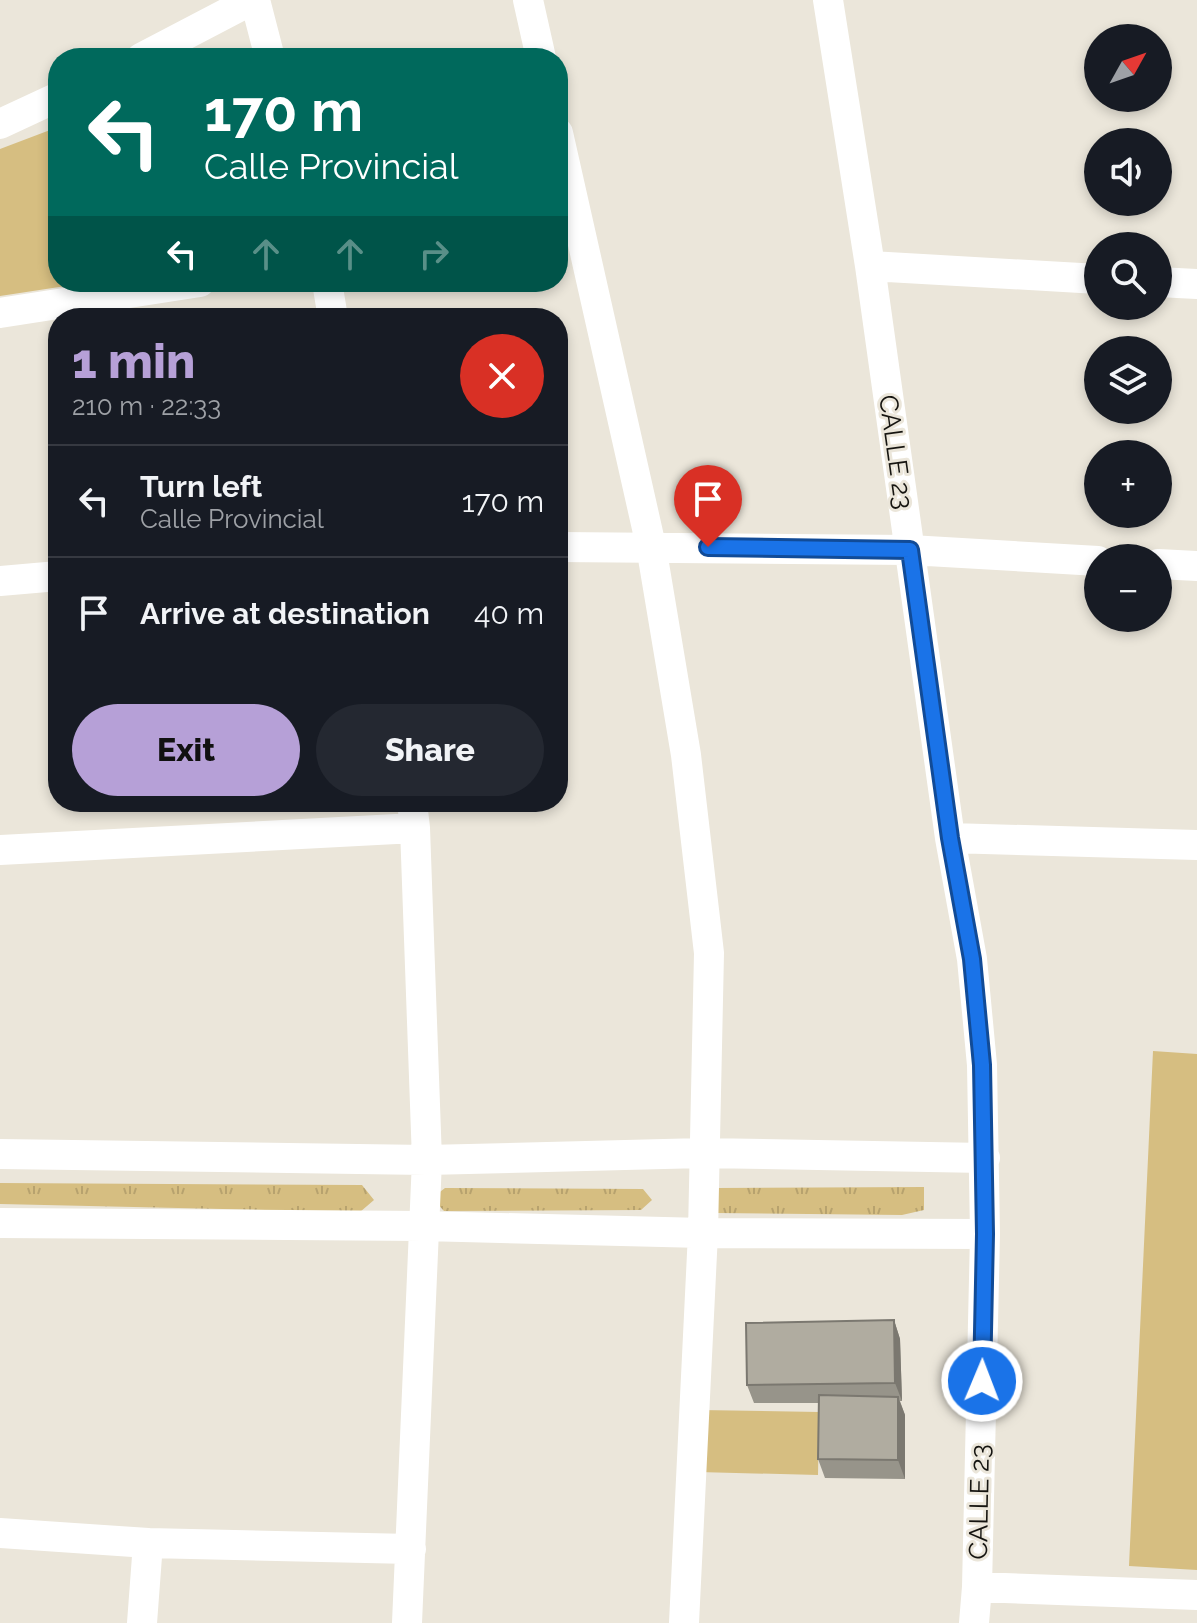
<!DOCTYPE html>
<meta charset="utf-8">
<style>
:root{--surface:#171b24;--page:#242831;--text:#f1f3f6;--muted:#9ea1a6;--line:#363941;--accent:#b6a0d7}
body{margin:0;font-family:Raleway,sans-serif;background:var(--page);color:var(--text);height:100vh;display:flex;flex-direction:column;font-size:30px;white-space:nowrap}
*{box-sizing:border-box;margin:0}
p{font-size:26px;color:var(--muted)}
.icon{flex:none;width:44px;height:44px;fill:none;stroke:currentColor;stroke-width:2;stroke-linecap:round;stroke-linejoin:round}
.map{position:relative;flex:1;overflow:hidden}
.drawer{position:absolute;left:48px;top:308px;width:520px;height:504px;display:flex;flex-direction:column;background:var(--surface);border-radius:32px;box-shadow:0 4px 12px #0003}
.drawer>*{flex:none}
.guide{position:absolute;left:48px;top:48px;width:520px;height:244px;border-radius:32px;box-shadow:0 4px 12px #0003;background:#00695c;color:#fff;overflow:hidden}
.needle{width:52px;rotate:50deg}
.buttons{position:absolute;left:1084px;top:24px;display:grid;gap:16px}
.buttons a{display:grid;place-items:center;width:88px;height:88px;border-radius:50%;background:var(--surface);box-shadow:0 4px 12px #0003;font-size:40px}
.pin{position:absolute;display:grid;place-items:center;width:68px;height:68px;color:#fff;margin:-82px -34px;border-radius:50% 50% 50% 0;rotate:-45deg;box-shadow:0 0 8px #0007}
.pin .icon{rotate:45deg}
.me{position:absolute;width:88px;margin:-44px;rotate:1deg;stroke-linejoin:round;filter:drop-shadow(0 0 6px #0008)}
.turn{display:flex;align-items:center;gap:28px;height:168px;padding:0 24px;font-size:36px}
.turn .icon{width:104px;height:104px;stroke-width:2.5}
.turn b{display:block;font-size:56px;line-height:68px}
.lanes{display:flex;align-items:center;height:76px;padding:0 24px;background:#0003;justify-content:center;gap:40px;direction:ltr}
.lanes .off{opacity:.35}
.round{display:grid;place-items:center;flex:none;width:84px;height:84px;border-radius:42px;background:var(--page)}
.overview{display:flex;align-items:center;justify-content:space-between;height:136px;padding:0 24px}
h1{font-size:48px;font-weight:800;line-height:60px;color:var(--accent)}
.cta{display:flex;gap:16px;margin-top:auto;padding:16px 24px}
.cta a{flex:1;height:92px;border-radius:48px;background:var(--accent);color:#111;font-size:32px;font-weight:800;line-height:92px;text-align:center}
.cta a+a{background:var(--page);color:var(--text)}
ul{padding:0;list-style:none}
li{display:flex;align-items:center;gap:24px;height:112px;padding:0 24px;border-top:2px solid var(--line)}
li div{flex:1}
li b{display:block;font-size:30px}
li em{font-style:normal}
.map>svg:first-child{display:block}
.grass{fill:url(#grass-tufts)}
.green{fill:#d6be81}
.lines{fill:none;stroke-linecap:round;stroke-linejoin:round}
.minor{stroke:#fff;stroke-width:30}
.wall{fill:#97948a}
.shaded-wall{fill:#7b7870}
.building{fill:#b0aca0;stroke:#7b7870;stroke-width:2}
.route-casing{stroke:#114b97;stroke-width:20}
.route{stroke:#1a73e8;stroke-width:14}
.labels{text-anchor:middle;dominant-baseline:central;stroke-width:6;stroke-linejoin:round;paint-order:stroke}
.street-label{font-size:26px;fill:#151410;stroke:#ebe6da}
</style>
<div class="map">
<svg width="1197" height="1623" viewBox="0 0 1197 1623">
<defs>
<pattern id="grass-tufts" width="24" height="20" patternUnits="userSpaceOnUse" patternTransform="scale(2)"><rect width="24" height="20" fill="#d6be81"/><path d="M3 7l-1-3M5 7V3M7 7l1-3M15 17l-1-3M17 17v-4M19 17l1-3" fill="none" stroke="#b7a26e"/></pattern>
</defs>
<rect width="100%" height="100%" fill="#ebe6da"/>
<path class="grass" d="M 0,1183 L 362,1185 L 374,1200 L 360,1212 L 0,1204 Z
M 924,1187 L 924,1210 L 902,1215 L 716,1213 L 717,1188 Z
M 445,1188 L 643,1189 L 652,1200 L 641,1210 L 444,1211 L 432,1198 Z"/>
<path class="green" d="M 58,127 L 58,282 L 92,282 L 0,296 L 0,149 Z
M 1153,1051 L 1197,1054 L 1197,1570 L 1129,1566 Z
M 699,1410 L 819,1412 L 818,1475 L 698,1472 Z"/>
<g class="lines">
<path class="minor" d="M 255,0 L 270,58
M 528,0 L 541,58
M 828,0 L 870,266 L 950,838 L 972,959 L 982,1065 L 985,1234 L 977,1587 L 974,1623
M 141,58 L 252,0
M 0,124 L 58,97
M 558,133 L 651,546 L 686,755 L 709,953 L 703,1233 L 684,1623
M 870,266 L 1098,279
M 327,282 L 333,318
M 1158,282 L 1197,284
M 0,313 L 200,282
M 558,547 L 910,550 L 1098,561
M 1158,564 L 1197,566
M 0,581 L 58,576
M 950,838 L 1197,845
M 0,850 L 415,828
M 0,1154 L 427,1160 L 703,1153 L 985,1158
M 0,1223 L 423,1226 L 703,1233 L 985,1234
M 0,1533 L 148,1543 L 411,1549
M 977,1587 L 1197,1595
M 142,1623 L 148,1543
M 407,1623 L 427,1160 L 415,828 L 412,802"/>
</g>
<path class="wall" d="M 894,1320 L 900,1339 L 902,1401 L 900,1401 L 905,1415 L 905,1479 L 825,1478 L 818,1459 L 819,1403 L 754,1403 L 747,1385 Z"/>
<path class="shaded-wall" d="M 894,1320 L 900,1339 L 902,1401 L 895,1383 Z
M 898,1397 L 905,1415 L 905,1479 L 898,1460 Z"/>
<path class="building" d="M 894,1320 L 895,1383 L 747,1385 L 746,1323 Z
M 819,1395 L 898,1397 L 898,1460 L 818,1459 Z"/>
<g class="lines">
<g class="route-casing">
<path id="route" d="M 708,547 L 910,550 L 950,838 L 972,959 L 982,1065 L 985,1234 L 982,1381"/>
</g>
<use href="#route" class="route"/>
</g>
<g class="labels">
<g class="street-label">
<text transform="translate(896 452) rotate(82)">CALLE 23</text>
<text transform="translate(979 1502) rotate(-89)">CALLE 23</text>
</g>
</g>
</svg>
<div class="buttons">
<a><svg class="needle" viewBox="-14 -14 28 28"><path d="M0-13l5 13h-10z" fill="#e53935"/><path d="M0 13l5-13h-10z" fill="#9ea1a6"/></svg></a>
<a><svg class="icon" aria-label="sound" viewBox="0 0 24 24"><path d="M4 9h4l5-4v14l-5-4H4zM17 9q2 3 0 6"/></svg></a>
<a><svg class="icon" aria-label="search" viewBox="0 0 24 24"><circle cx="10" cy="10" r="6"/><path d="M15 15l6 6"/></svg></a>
<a><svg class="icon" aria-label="layers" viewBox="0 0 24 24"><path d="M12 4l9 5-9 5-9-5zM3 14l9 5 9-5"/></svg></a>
<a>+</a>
<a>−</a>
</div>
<div class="pin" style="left:708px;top:547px;background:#d93025"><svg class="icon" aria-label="arrive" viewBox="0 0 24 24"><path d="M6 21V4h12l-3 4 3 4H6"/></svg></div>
<svg class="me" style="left:982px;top:1381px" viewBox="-20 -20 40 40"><circle r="17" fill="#1a73e8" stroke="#fff" stroke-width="3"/><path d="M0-11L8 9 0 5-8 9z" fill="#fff"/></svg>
<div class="guide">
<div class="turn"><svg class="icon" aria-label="left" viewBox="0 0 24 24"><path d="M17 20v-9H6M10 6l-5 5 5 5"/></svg><div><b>170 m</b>Calle Provincial</div></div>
<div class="lanes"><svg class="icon" aria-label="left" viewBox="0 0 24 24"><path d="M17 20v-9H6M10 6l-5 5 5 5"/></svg><svg class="icon off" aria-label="ahead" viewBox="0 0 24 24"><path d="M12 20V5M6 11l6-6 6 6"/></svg><svg class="icon off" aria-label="ahead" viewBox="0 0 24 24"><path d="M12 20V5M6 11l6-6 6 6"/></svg><svg class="icon off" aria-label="right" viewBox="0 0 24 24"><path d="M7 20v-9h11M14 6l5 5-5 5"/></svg></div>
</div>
<section class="drawer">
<div class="overview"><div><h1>1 min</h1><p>210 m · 22:33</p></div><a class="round" style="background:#d93025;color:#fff"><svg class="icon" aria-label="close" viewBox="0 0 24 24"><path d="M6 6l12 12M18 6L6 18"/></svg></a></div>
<ul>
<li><svg class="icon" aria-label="left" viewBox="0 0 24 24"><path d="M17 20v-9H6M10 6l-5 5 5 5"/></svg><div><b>Turn left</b><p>Calle Provincial</p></div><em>170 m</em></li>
<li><svg class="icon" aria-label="arrive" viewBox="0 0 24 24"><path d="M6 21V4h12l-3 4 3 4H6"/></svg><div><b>Arrive at destination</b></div><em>40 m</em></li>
</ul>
<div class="cta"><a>Exit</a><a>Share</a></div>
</section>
</div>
